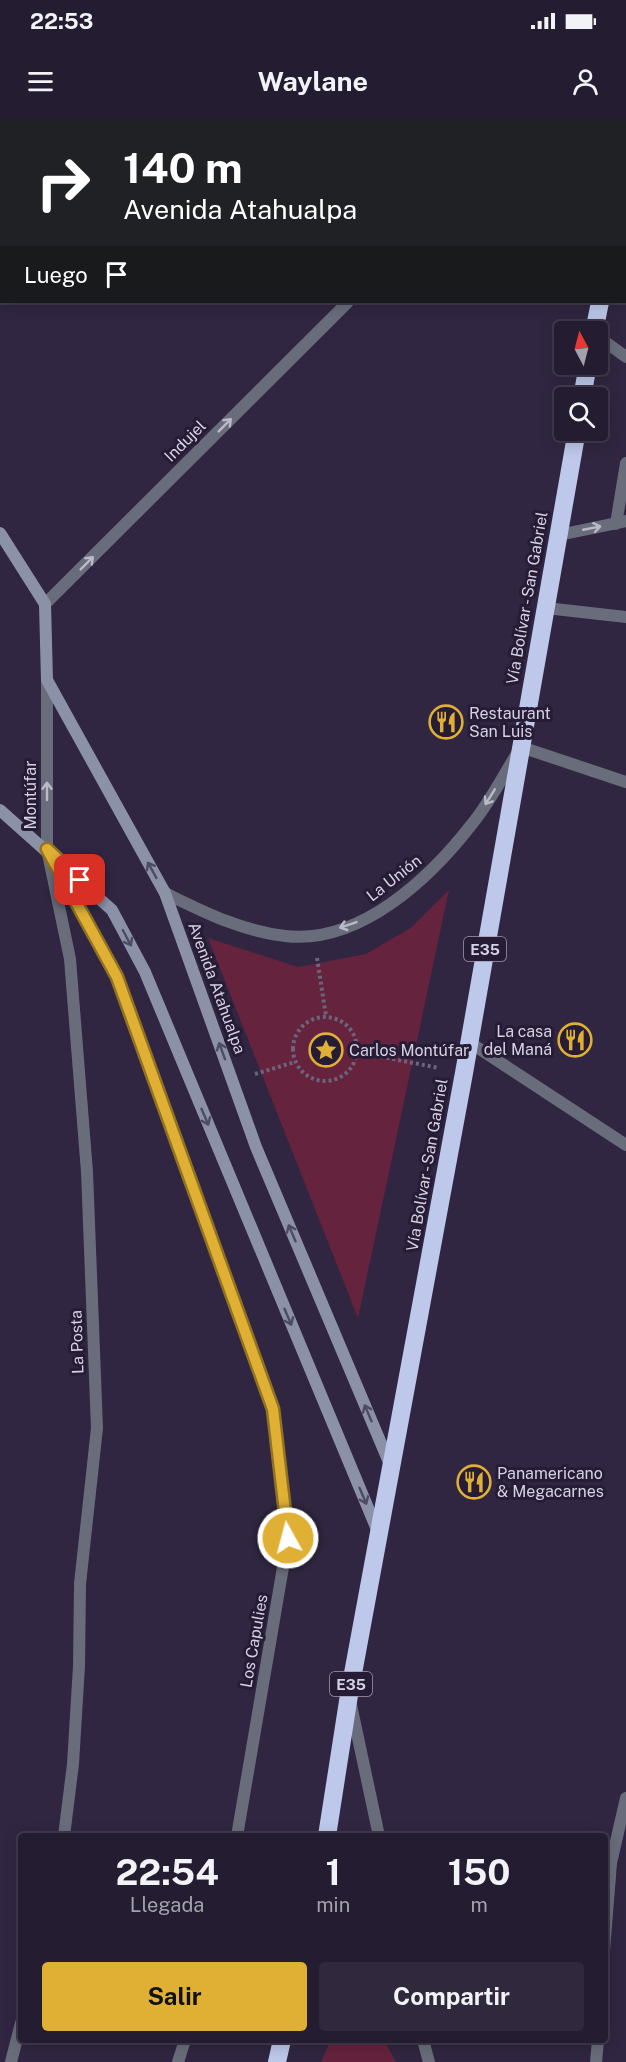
<!DOCTYPE html>
<html lang="es">
<meta charset="utf-8">
<style>
:root{--surface:#241c31;--page:#30293d;--text:#f1f3f6;--muted:#a3a1ab;--line:#413a4d;--accent:#dfb034}
body{margin:0;font-family:"Public Sans",sans-serif;background:var(--page);color:var(--text);height:100vh;display:flex;flex-direction:column;font-size:22px;white-space:nowrap}
*{box-sizing:border-box;margin:0}
p{font-size:20px;color:var(--muted)}
.icon{flex:none;width:33px;height:33px;fill:none;stroke:currentColor;stroke-width:2;stroke-linecap:round;stroke-linejoin:round}
.map{position:relative;flex:1;overflow:hidden}
.drawer{position:absolute;left:18px;top:1713px;width:590px;height:210px;display:flex;flex-direction:column;background:var(--surface);border-radius:6px;box-shadow:0 3px 15px #0003,0 0 0 2px var(--line)}
.drawer>*{flex:none}
.top-card{position:absolute;left:0px;top:0px;width:627px;height:183px;box-shadow:0 3px 15px #0003,0 0 0 2px var(--line);background:#202124;color:#fff;overflow:hidden}
.needle{width:39px;rotate:353deg}
.fabs{position:absolute;left:554px;top:201px;display:grid;gap:12px}
.fabs a{display:grid;place-items:center;width:54px;height:54px;border-radius:6px;background:var(--surface);box-shadow:0 3px 15px #0003,0 0 0 2px var(--line);font-size:30px}
.pin{position:absolute;display:grid;place-items:center;width:51px;height:51px;color:#fff;margin:-26px;border-radius:12px;box-shadow:0 3px 9px #0006}
.me{position:absolute;width:66px;margin:-33px;rotate:353deg;stroke-linejoin:round;filter:drop-shadow(0 0 4px #0008)}
.turn{display:flex;align-items:center;gap:21px;height:126px;padding:0 24px;font-size:27px}
.turn .icon{width:78px;height:78px;stroke-width:2.5}
.turn b{display:block;font-size:42px;line-height:51px}
.then{display:flex;align-items:center;height:57px;padding:0 24px;background:#0003;gap:12px;font-size:22px}
.eta{display:flex;justify-content:space-evenly;align-items:center;height:102px;text-align:center}
.eta b{font-size:36px;font-weight:700;line-height:42px}
.primary-button{display:flex;gap:12px;margin-top:auto;padding:12px 24px}
.primary-button a{flex:1;height:69px;border-radius:6px;background:var(--accent);color:#111;font-size:24px;font-weight:700;line-height:69px;text-align:center}
.primary-button a+a{background:var(--page);color:var(--text)}
.status{display:flex;justify-content:space-between;align-items:center;height:42px;padding:0 30px;background:var(--surface);direction:ltr}
.status svg{height:16px;fill:currentColor}
header{display:flex;justify-content:space-between;align-items:center;height:78px;padding:0 24px;background:var(--surface);font-size:27px;font-weight:700}
.map>svg:first-child{display:block}
.green{fill:#65233d}
.lines{fill:none;stroke-linecap:round;stroke-linejoin:round}
.path{stroke:#6c647b;stroke-width:4;stroke-dasharray:3 3;stroke-linecap:butt}
.lane{stroke:#696d7b;stroke-width:12}
.street{stroke:#696d7b;stroke-width:12}
.secondary{stroke:#8b92a8;stroke-width:12}
.highway{stroke:#bdc8ea;stroke-width:18}
.oneway{stroke:#bcb9c9}
.oneway2{stroke:#4e4b64}
.route-casing{stroke:#917222;stroke-width:15}
.route{stroke:#dfb034;stroke-width:10}
.labels{text-anchor:middle;dominant-baseline:central;stroke-width:6;stroke-linejoin:round;paint-order:stroke}
.shield{fill:#261c36;stroke:#a29baf;stroke-width:1.5}
.shield-label{font-size:15px;font-weight:bold;fill:#d7d2e3}
.street-label{font-size:16px;fill:#d7d2e3;stroke:#261c36}
.poi-label{font-size:16px;fill:#d7d2e3;stroke:#261c36;text-anchor:start}
</style>
<div class="status"><b>22:53</b><svg viewBox="0 0 49 12"><path d="M0 12V9h3v3zM5 12V6h3v6zM10 12V3h3v9zM15 12V0h3v12zM26 1h20v11H26zM47 4h2v5h-2z"/></svg></div>
<header><svg class="icon" aria-label="menu" viewBox="0 0 24 24"><path d="M4 6h16M4 12h16M4 18h16"/></svg>Waylane<svg class="icon" aria-label="person" viewBox="0 0 24 24"><circle cx="12" cy="8" r="4"/><path d="M4 21q1-7 8-7t8 7"/></svg></header>
<div class="map">
<svg width="626" height="1942" viewBox="0 0 626 1942">
<rect width="100%" height="100%" fill="#302641"/>
<path class="green" d="M 296,0 L 412,0 L 414,1 L 297,2 Z
M 449,770 L 358,1198 L 208,818 L 298,847 L 366,834 L 412,807 Z
M 331,1920 L 384,1920 L 396,1942 L 321,1942 Z"/>
<g class="lines">
<path class="path" d="M 317,838 L 326,896
M293 929a32 32 0 1 1 64 0a32 32 0 1 1-64 0Z
M 357,932 L 439,948
M 255,954 L 295,942"/>
<path class="lane" d="M 597,216 L 626,237
M 616,404 L 626,343
M 559,415 L 626,401"/>
<path class="street" d="M 475,0 L 476,2
M 537,2 L 539,0
M 45,484 L 348,182
M 546,488 L 626,497
M 47,560 L 47,729 L 70,839 L 87,1052 L 97,1308 L 80,1464 L 79,1546 L 73,1644 L 64,1716
M 53,741 L 117,857 L 273,1289 L 288,1418 L 237,1716
M 165,773 C 204,792 241,811 285,816 C 360,825 430,758 472,704 C 491,681 505,652 521,627 L 626,662
M 469,922 L 626,1025
M 351,1585 L 379,1716
M 604,1831 L 611,1743 L 626,1678
M 423,1920 L 429,1942
M 11,1942 L 21,1903
M 178,1942 L 185,1920
M 596,1942 L 598,1920"/>
<path class="secondary" d="M 0,413 L 45,484 L 47,560 L 165,773 L 256,1027 L 391,1347
M 0,690 L 112,790 L 145,852 L 378,1412"/>
<path class="highway" d="M 617,2 L 617,0
M 594,212 L 600,182
M 582,278 L 588,244
M 327,1716 L 349,1575 L 464,953 L 577,310
M 277,1942 L 282,1920"/>
</g>
<defs><path id="oneway-shaft" d="M-6 0H5M1.5-3L5.5 0L1.5 3" fill="none" stroke-width="1.6" stroke-linecap="round" stroke-linejoin="round" transform="scale(1.5)"/></defs>
<g class="oneway">
<use href="#oneway-shaft" transform="translate(225 305) rotate(-45)"/>
<use href="#oneway-shaft" transform="translate(592 408) rotate(-11)"/>
<use href="#oneway-shaft" transform="translate(87 443) rotate(-45)"/>
<use href="#oneway-shaft" transform="translate(47 671) rotate(-90)"/>
<use href="#oneway-shaft" transform="translate(490 677) rotate(122)"/>
<use href="#oneway-shaft" transform="translate(348 805) rotate(161)"/>
</g>
<g class="oneway2">
<use href="#oneway-shaft" transform="translate(152 750) rotate(-119)"/>
<use href="#oneway-shaft" transform="translate(127 818) rotate(62)"/>
<use href="#oneway-shaft" transform="translate(222 931) rotate(-110)"/>
<use href="#oneway-shaft" transform="translate(205 997) rotate(67)"/>
<use href="#oneway-shaft" transform="translate(292 1113) rotate(-113)"/>
<use href="#oneway-shaft" transform="translate(288 1197) rotate(67)"/>
<use href="#oneway-shaft" transform="translate(368 1293) rotate(-113)"/>
<use href="#oneway-shaft" transform="translate(363 1376) rotate(67)"/>
</g>
<g class="lines">
<g class="route-casing">
<path id="route" d="M 80,760 L 47,729 L 117,857 L 273,1289 L 288,1418"/>
</g>
<use href="#route" class="route"/>
</g>
<defs>
<g id="restaurant-ring" transform="scale(1.725)"><circle r="9.5" fill="#261c36" stroke="#dfb034" stroke-width="1.5"/><path d="M-5-6h1v4h1v-4h1v4h1v-4h1v5L-1.5 .5V6h-2V.5L-5-1ZM5-6V6H3V1.5H1.5Q1.5-4 5-6Z" fill="#dfb034"/></g>
<g id="sight-ring" transform="scale(1.725)"><circle r="9.5" fill="#261c36" stroke="#dfb034" stroke-width="1.5"/><path d="M0-6L1.8-2.2L6-1.7L2.9 1.2L3.7 5.4L0 3.3L-3.7 5.4L-2.9 1.2L-6-1.7L-1.8-2.2Z" fill="#dfb034"/></g>
</defs>
<g fill-rule="evenodd">
<use href="#restaurant-ring" x="446" y="602"/>
<use href="#restaurant-ring" x="575" y="920"/>
<use href="#sight-ring" x="326" y="930"/>
<use href="#restaurant-ring" x="474" y="1362"/>
</g>
<g class="labels">
<g class="shield">
<rect x="464" y="817" width="42" height="24" rx="4.5"/>
<rect x="330" y="1552" width="42" height="24" rx="4.5"/>
</g>
<g class="shield-label">
<text x="485" y="829">E35</text>
<text x="351" y="1564">E35</text>
</g>
<g class="street-label">
<text transform="translate(185 321) rotate(-45)">Indujel</text>
<text transform="translate(527 478) rotate(-80)">Vía Bolívar - San Gabriel</text>
<text transform="translate(30 675) rotate(-90)">Montúfar</text>
<text transform="translate(394 758) rotate(-38)">La Unión</text>
<text transform="translate(217 868) rotate(70)">Avenida Atahualpa</text>
<text transform="translate(427 1045) rotate(-80)">Vía Bolívar - San Gabriel</text>
<text transform="translate(77 1222) rotate(-92)">La Posta</text>
<text transform="translate(254 1521) rotate(-80)">Los Capulies</text>
</g>
<g class="poi-label">
<text x="469" y="593">Restaurant<tspan x="469" dy="18">San Luis</tspan></text>
<text x="552" y="911" text-anchor="end">La casa<tspan x="552" dy="18">del Maná</tspan></text>
<text x="349" y="930">Carlos Montúfar</text>
<text x="497" y="1353">Panamericano<tspan x="497" dy="18">&amp; Megacarnes</tspan></text>
</g>
</g>
</svg>
<div class="fabs">
<a><svg class="needle" viewBox="-14 -14 28 28"><path d="M0-13l5 13h-10z" fill="#e53935"/><path d="M0 13l5-13h-10z" fill="#a3a1ab"/></svg></a>
<a><svg class="icon" aria-label="search" viewBox="0 0 24 24"><circle cx="10" cy="10" r="6"/><path d="M15 15l6 6"/></svg></a>
</div>
<div class="pin" style="left:80px;top:760px;background:#d93025"><svg class="icon" aria-label="arrive" viewBox="0 0 24 24"><path d="M6 21V4h12l-3 4 3 4H6"/></svg></div>
<svg class="me" style="left:288px;top:1418px" viewBox="-20 -20 40 40"><circle r="17" fill="#dfb034" stroke="#fff" stroke-width="3"/><path d="M0-11L8 9 0 5-8 9z" fill="#fff"/></svg>
<div class="top-card">
<div class="turn"><svg class="icon" aria-label="right" viewBox="0 0 24 24"><path d="M7 20v-9h11M14 6l5 5-5 5"/></svg><div><b>140 m</b>Avenida Atahualpa</div></div>
<div class="then">Luego<svg class="icon" aria-label="arrive" viewBox="0 0 24 24"><path d="M6 21V4h12l-3 4 3 4H6"/></svg></div>
</div>
<section class="drawer">
<div class="eta">
<div><b>22:54</b><p>Llegada</p></div>
<div><b>1</b><p>min</p></div>
<div><b>150</b><p>m</p></div>
</div>
<div class="primary-button"><a>Salir</a><a>Compartir</a></div>
</section>
</div>
